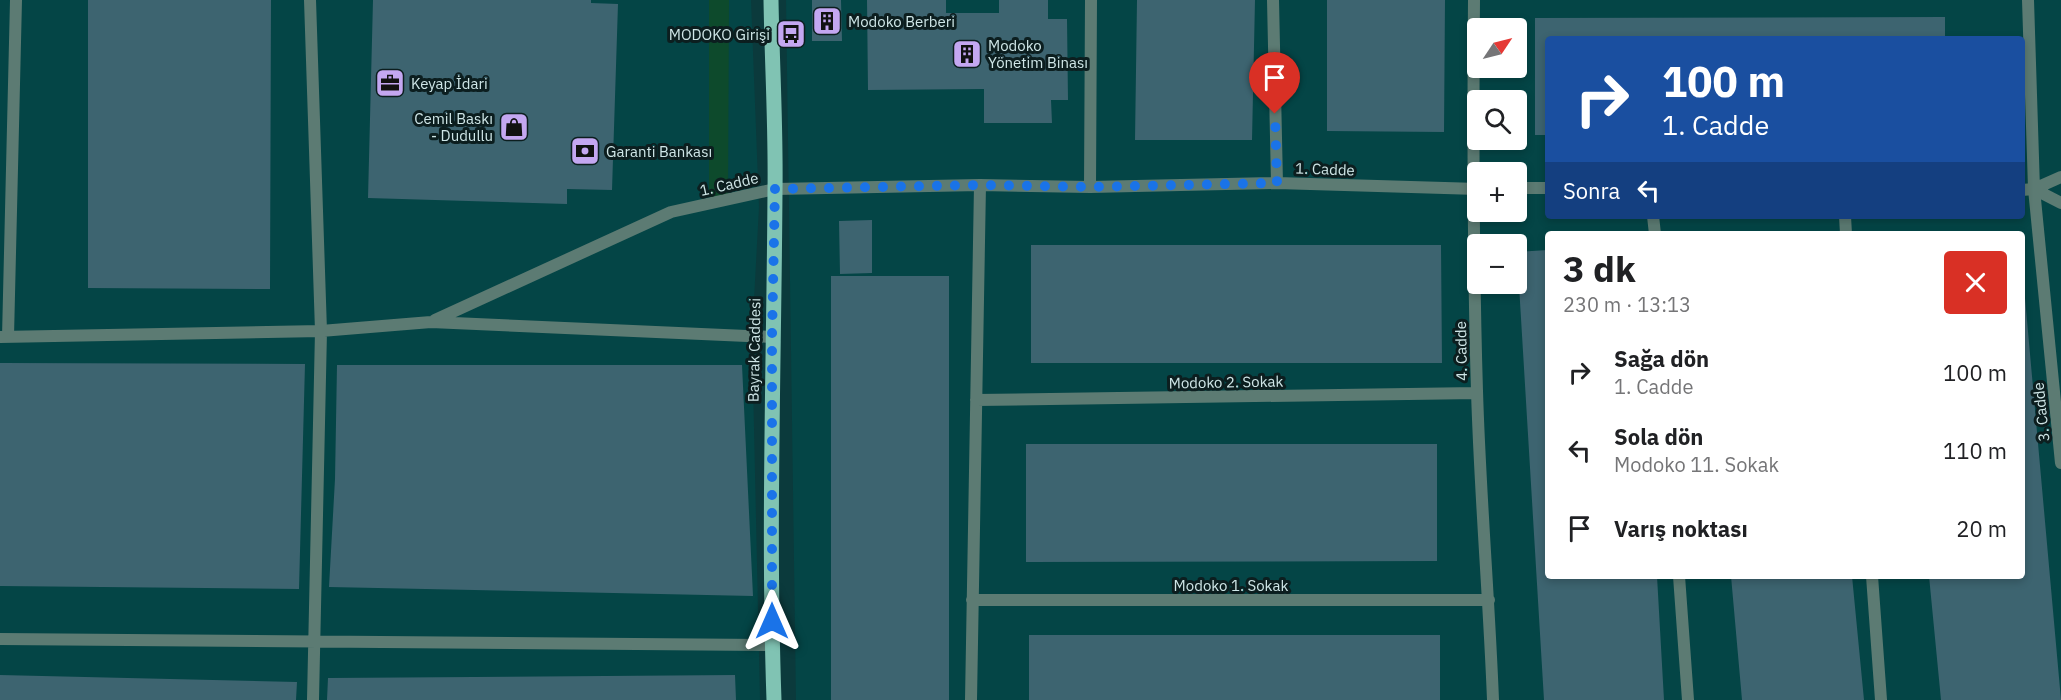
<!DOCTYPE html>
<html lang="tr">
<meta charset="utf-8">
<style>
:root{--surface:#fff;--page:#f6f6f6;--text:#202124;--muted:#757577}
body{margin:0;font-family:"IBM Plex Sans",sans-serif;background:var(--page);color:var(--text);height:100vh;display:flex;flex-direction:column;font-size:22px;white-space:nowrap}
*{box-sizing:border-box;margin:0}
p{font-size:20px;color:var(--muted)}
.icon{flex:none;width:33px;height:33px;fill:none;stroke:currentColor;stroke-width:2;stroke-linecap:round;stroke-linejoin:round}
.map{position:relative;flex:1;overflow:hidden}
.panel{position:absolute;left:1545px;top:231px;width:480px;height:348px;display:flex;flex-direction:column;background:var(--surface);border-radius:6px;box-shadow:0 3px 9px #0003}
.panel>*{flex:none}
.banner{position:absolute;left:1545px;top:36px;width:480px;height:183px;border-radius:6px;box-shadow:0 3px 9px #0003;background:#1a4fa0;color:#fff;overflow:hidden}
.needle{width:39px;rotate:55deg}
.buttons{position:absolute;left:1467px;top:18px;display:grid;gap:12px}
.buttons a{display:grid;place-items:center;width:60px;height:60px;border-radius:6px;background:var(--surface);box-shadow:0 3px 9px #0003;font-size:30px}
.pin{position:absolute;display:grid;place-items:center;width:51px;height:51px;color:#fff;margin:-62px -26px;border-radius:50% 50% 50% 0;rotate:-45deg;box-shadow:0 0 6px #0007}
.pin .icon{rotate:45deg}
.me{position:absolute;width:66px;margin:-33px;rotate:0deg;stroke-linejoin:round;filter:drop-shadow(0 0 4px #0008)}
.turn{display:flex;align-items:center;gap:21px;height:126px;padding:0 18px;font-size:27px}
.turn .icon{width:78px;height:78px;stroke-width:2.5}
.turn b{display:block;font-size:42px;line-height:51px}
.then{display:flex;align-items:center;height:57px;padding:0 18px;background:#0003;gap:12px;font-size:22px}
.round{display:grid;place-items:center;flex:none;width:63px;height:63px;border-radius:6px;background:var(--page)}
.headline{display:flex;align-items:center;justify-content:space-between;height:102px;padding:0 18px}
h1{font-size:36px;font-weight:700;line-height:45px}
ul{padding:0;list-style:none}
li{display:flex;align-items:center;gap:18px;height:78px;padding:0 18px}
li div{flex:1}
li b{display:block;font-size:22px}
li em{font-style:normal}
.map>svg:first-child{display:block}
.built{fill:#044546;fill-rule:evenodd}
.green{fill:#0d4a2c}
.building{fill:#3d6470}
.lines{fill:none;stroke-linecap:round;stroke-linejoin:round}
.lane{stroke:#5c7b73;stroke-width:12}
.street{stroke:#5c7b73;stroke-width:12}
.primary{stroke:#80c3b3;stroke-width:15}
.route{stroke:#1a73e8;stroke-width:10;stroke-dasharray:0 18}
.labels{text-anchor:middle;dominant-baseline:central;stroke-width:6;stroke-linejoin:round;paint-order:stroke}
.poi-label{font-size:15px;fill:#cfe6e7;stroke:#0c1e1f;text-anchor:start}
.street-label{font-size:15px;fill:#cfe6e7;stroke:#0c1e1f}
</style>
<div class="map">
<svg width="2061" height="700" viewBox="0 0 2061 700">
<rect width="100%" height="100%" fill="#0b3a3c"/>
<path class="built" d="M 0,0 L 751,0 L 759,207 L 752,337 L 760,700 L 0,700 Z
M 786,0 L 2061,0 L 2061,700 L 796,700 ZM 1478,28 L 1516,28 L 1516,68 L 1478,68 ZM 1548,39 L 2022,39 L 2022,216 L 1548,216 ZM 1478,100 L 1516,100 L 1516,140 L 1478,140 ZM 1478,172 L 1516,172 L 1516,212 L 1478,212 ZM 1548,234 L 2022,234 L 2022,576 L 1548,576 ZM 1478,244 L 1516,244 L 1516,284 L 1478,284 Z"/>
<path class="green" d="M 709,0 L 729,0 L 728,198 L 709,197 Z"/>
<path class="building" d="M 88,0 L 271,0 L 270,289 L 88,288 Z
M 373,0 L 591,0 L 591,3 L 618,4 L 612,190 L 567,189 L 567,204 L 368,198 Z
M 812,0 L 841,0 L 842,41 L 812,41 Z
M 867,0 L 946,0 L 946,13 L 999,13 L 999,0 L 1048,0 L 1048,19 L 1067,19 L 1068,100 L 1051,100 L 1052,123 L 984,123 L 984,89 L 868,90 Z
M 1137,0 L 1255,0 L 1252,140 L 1135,140 Z
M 1327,0 L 1445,0 L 1444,132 L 1327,131 Z
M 1945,17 L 1945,39 L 1548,39 L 1548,135 L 1535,135 L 1535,18 Z
M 872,220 L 872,273 L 840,274 L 839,221 Z
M 1031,245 L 1441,245 L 1442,363 L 1031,363 Z
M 1548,250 L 1548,576 L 1657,576 L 1664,700 L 1544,700 L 1517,252 Z
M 831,276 L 949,276 L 949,700 L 831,700 Z
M 2022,287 L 2024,287 L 2061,700 L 1941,700 L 1929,576 L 2022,576 Z
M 0,363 L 305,364 L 299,589 L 0,586 Z
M 337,365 L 742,365 L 753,596 L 329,587 L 335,479 Z
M 1026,444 L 1437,444 L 1437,561 L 1026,562 Z
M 1731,576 L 1852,576 L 1864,700 L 1742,700 Z
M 1029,635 L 1440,635 L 1440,700 L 1029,700 Z
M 0,675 L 297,682 L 296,700 L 0,700 Z
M 735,675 L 736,700 L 327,700 L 328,678 Z"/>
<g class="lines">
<path class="lane" d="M 310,0 L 321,331 L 313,700
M 435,320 L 671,212 L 775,189
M 0,337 L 321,331 L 431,322 L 772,337
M 8,337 L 16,0
M 0,639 L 772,645"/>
<path class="street" d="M 1273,0 L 1277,183
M 1474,0 C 1473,130 1473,261 1477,391 C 1480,494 1489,597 1493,700
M 2028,0 L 2034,189 L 2061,463
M 1090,187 L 1091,0
M 1516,188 L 1548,188
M 775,189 L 980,185 L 1090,187 L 1277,183 L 1478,189
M 2034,189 L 2061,177
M 2022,190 L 2034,189 L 2061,203
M 1653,216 L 1655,234
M 1845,216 L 1846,234
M 976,400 L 1477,393
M 1679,576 L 1688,700
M 1872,576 L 1881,700
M 972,600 L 1489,600
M 971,700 L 980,185"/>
<path class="primary" d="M 771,0 C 772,64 776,127 775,191 C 774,361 768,530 774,700"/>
</g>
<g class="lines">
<path class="route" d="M 772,621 L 772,337 L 775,189 L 980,185 L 1090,187 L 1277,183 L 1275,114"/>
</g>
<defs>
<g id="building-square" transform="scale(1.5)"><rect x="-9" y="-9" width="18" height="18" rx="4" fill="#c4a7f1" stroke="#0c1e1f"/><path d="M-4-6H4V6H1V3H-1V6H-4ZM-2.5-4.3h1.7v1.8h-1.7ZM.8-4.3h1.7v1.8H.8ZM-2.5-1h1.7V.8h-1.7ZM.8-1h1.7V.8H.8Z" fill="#111"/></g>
<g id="bus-square" transform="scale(1.5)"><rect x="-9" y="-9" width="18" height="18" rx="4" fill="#c4a7f1" stroke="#0c1e1f"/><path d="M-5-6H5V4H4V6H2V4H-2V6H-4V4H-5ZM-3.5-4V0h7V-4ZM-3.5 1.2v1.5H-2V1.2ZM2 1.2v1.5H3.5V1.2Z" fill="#111"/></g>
<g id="office-square" transform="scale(1.5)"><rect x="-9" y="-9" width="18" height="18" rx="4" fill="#c4a7f1" stroke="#0c1e1f"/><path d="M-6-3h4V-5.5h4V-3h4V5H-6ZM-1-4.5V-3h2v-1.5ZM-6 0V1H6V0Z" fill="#111"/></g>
<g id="shop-square" transform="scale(1.5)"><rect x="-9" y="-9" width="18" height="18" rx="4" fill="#c4a7f1" stroke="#0c1e1f"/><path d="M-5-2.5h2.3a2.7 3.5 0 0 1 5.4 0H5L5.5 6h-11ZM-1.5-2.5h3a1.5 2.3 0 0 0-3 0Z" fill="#111"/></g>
<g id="bank-square" transform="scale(1.5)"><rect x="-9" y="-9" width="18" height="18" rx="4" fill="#c4a7f1" stroke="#0c1e1f"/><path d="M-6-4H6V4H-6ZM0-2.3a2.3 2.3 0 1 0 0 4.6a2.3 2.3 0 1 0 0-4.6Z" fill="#111"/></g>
</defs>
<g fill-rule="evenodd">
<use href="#building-square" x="827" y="21"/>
<use href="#bus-square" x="791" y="34"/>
<use href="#building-square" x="967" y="54"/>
<use href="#office-square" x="390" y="83"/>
<use href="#shop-square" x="514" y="127"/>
<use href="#bank-square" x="585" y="151"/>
</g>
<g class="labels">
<g class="poi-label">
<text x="848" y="21">Modoko Berberi</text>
<text x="770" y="34" text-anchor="end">MODOKO Girişi</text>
<text x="988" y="45">Modoko<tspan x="988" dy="17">Yönetim Binası</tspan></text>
<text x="411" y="83">Keyap İdari</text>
<text x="493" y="118" text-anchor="end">Cemil Baskı<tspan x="493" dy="17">- Dudullu</tspan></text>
<text x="606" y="151">Garanti Bankası</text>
</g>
<g class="street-label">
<text transform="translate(1325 169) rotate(2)">1. Cadde</text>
<text transform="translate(729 184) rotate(-13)">1. Cadde</text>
<text transform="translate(754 350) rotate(-89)">Bayrak Caddesi</text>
<text transform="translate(1461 351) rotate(-91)">4. Cadde</text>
<text transform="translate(1226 382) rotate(-1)">Modoko 2. Sokak</text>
<text transform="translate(2041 412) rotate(-96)">3. Cadde</text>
<text x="1231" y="585">Modoko 1. Sokak</text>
</g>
</g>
</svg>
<div class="buttons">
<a><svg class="needle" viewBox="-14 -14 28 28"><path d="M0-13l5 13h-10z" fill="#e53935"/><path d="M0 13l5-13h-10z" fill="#757577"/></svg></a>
<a><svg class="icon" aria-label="search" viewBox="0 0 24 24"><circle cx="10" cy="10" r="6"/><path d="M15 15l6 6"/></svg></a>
<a>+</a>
<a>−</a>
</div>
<div class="pin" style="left:1275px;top:114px;background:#d93025"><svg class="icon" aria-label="arrive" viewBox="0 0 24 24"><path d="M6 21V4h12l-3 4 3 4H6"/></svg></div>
<svg class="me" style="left:772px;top:621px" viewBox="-20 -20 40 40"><path d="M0-17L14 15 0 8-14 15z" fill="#1a73e8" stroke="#fff" stroke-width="4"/></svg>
<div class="banner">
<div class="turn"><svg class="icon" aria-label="right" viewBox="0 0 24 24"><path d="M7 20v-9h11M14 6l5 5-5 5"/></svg><div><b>100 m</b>1. Cadde</div></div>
<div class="then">Sonra<svg class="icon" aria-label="left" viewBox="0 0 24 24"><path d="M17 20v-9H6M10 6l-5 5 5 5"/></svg></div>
</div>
<section class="panel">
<div class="headline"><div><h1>3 dk</h1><p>230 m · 13:13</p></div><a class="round" style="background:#d93025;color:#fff"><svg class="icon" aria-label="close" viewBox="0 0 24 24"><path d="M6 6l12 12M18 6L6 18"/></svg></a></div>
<ul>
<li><svg class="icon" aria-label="right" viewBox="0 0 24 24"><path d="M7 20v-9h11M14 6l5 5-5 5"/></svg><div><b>Sağa dön</b><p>1. Cadde</p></div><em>100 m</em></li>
<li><svg class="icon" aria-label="left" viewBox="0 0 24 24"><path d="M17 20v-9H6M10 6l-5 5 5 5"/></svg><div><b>Sola dön</b><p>Modoko 11. Sokak</p></div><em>110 m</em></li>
<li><svg class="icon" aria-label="arrive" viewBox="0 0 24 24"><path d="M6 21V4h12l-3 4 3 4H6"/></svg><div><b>Varış noktası</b></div><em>20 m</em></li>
</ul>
</section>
</div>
